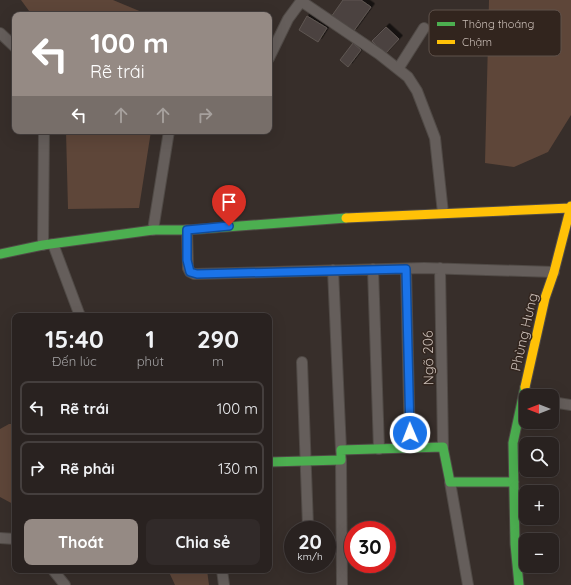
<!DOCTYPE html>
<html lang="vi">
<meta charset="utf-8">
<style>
:root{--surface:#292220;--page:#312a29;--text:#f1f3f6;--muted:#a5a4a5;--line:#453f3e;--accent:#958a84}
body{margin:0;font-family:Quicksand,sans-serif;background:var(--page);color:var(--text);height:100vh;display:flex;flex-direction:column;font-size:15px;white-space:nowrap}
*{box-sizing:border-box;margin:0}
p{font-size:13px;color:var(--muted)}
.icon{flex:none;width:22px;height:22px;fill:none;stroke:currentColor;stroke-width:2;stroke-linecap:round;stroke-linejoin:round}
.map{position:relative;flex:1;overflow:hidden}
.drawer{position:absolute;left:12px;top:313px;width:260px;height:260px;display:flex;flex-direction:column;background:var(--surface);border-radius:8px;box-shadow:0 4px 16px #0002,0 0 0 1px var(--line)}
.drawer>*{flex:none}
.top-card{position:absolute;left:12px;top:12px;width:260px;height:122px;border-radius:8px;box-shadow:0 4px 16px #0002,0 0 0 1px var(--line);background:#958a84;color:#fff;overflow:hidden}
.needle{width:26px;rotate:270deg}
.tools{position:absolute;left:519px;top:389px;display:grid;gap:8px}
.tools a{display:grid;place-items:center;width:40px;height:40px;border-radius:8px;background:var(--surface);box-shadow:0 4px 16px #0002,0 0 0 1px var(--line);font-size:20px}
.speed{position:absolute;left:284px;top:521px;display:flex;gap:8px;font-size:20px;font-weight:700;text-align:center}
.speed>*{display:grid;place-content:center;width:52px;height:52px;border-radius:50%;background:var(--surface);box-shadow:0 4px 16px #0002,0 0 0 1px var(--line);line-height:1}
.speed small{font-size:10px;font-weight:400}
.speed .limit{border:6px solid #d22;background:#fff;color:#111}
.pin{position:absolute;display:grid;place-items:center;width:34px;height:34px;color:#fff;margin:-41px -17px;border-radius:50% 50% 50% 0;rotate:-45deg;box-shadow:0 0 4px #0007}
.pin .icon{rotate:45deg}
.me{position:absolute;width:44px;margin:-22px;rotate:359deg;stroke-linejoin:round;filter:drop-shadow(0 0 3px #0008)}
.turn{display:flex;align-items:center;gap:14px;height:84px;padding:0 12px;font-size:18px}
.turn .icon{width:52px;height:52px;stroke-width:2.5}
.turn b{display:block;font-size:28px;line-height:34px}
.lanes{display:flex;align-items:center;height:38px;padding:0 12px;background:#0003;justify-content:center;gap:20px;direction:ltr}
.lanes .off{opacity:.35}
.eta{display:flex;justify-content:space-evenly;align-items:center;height:68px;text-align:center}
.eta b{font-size:24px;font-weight:700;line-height:28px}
.cta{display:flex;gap:8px;margin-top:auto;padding:8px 12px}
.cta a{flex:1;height:46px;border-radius:8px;background:var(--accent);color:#fff;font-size:16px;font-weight:700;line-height:46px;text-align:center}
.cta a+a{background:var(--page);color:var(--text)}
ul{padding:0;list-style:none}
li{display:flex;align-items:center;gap:12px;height:54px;margin:0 8px 6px;padding:0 4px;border:2px solid var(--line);border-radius:8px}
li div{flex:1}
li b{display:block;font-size:15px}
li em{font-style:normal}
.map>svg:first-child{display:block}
.water{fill:#5e4639}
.building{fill:#4b4340;stroke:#5f5652;filter:url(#shadow)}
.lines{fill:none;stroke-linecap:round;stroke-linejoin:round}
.street-casing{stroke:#504a46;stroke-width:12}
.fast-casing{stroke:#504a46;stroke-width:11}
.slow-casing{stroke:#504a46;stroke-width:11}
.street{stroke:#655e5b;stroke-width:10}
.fast{stroke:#4caf50;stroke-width:9}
.slow{stroke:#ffc107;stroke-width:9}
.route-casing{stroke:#114b97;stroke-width:10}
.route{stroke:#1a73e8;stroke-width:7}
.labels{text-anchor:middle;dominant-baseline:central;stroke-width:3;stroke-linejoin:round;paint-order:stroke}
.street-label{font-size:14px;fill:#c8bcb5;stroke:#32251e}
.key{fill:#32251e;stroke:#5f524b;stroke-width:1}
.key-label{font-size:11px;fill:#c8bcb5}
</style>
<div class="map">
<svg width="571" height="585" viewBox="0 0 571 585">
<defs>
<filter id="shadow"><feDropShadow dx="3.5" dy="-3.5" stdDeviation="0" flood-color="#0009"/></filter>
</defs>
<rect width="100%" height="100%" fill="#372e2a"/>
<path class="water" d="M 21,0 L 113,0 L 149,15 L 32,15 Z
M 489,0 L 571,0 L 571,115 L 548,152 L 514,167 L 485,163 Z
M 66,131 L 151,131 L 139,208 L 68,209 Z
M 9,424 L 15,424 L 15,497 L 13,504 L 0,497 L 0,429 Z
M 168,570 L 207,570 L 209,585 L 175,585 Z"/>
<path class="building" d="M 343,0 L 361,0 L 371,7 L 353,32 L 331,17 Z
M 307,16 L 327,28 L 318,42 L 299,30 Z
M 386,27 L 399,39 L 385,54 L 372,41 Z
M 353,43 L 361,50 L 348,67 L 340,60 Z"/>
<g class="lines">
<g class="street-casing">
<path id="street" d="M 301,1 L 379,54 L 408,77 L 417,91 L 435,138 L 443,213
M 0,33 L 15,47
M 269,58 L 288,19 L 302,0
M 398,69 L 424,28
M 153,230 L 169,131
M 187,230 L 188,268 L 190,272 L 194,274 L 424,268 L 554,272
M 53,244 L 80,316
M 43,245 L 44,131
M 440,268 L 443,447
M 373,269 L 379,449
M 406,269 L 410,448
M 333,270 L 341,450
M 302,362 L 308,526
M 552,402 L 571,405
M 341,460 L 342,585
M 450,482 L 468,585
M 0,538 L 15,539
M 53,570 L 65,585
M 222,570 L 224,585"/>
</g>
<g class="fast-casing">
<path id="fast" d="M 0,254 L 43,245 L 153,230 L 187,230 L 346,218
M 269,462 L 341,460 L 341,450 L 443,447 L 450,482 L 514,482
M 519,585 L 515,544 L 513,443 L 525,387"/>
</g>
<g class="slow-casing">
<path id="slow" d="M 346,218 L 570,208
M 525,387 L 545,298 L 554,272 L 571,206"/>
</g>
<use href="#street" class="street"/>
<use href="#fast" class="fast"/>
<use href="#slow" class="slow"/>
</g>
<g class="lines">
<g class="route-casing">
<path id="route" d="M 229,226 L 187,230 L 187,260 L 190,272 L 197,274 L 406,269 L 410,433"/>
</g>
<use href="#route" class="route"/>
</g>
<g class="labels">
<g class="street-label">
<text transform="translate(524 332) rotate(-77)">Phùng Hưng</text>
<text transform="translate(428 358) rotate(-91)">Ngõ 206</text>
</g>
</g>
<rect x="429" y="10" width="132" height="46" rx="6" class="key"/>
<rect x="437" y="22" width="18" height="4" fill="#4caf50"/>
<rect x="437" y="40" width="18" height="4" fill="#ffc107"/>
<g class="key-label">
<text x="462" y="28">Thông thoáng</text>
<text x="462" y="46">Chậm</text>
</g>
</svg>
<div class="tools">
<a><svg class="needle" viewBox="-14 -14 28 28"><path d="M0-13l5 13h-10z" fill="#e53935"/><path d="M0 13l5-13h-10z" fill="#a5a4a5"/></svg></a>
<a><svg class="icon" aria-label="search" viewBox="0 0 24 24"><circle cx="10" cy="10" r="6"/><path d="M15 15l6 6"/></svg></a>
<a>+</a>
<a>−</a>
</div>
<div class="speed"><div>20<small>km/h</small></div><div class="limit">30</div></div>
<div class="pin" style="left:229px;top:226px;background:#d93025"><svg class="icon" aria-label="arrive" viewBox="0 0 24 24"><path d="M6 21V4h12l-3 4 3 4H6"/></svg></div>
<svg class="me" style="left:410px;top:433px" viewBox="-20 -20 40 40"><circle r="17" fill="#1a73e8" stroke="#fff" stroke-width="3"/><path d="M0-11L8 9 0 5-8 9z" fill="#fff"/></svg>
<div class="top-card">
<div class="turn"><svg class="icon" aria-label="left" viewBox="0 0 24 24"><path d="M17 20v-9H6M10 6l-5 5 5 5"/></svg><div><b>100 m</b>Rẽ trái</div></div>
<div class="lanes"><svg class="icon" aria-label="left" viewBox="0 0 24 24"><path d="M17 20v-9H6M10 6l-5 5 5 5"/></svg><svg class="icon off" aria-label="ahead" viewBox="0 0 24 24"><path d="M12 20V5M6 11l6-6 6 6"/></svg><svg class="icon off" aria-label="ahead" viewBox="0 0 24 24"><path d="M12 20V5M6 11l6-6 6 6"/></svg><svg class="icon off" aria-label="right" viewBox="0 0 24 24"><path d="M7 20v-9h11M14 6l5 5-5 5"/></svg></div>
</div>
<section class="drawer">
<div class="eta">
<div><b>15:40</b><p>Đến lúc</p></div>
<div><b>1</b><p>phút</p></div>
<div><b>290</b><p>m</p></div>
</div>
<ul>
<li><svg class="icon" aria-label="left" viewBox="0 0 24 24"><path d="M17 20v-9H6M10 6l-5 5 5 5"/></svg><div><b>Rẽ trái</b></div><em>100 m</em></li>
<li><svg class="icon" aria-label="right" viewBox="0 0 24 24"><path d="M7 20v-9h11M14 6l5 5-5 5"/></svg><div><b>Rẽ phải</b></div><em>130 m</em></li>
</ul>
<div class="cta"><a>Thoát</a><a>Chia sẻ</a></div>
</section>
</div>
